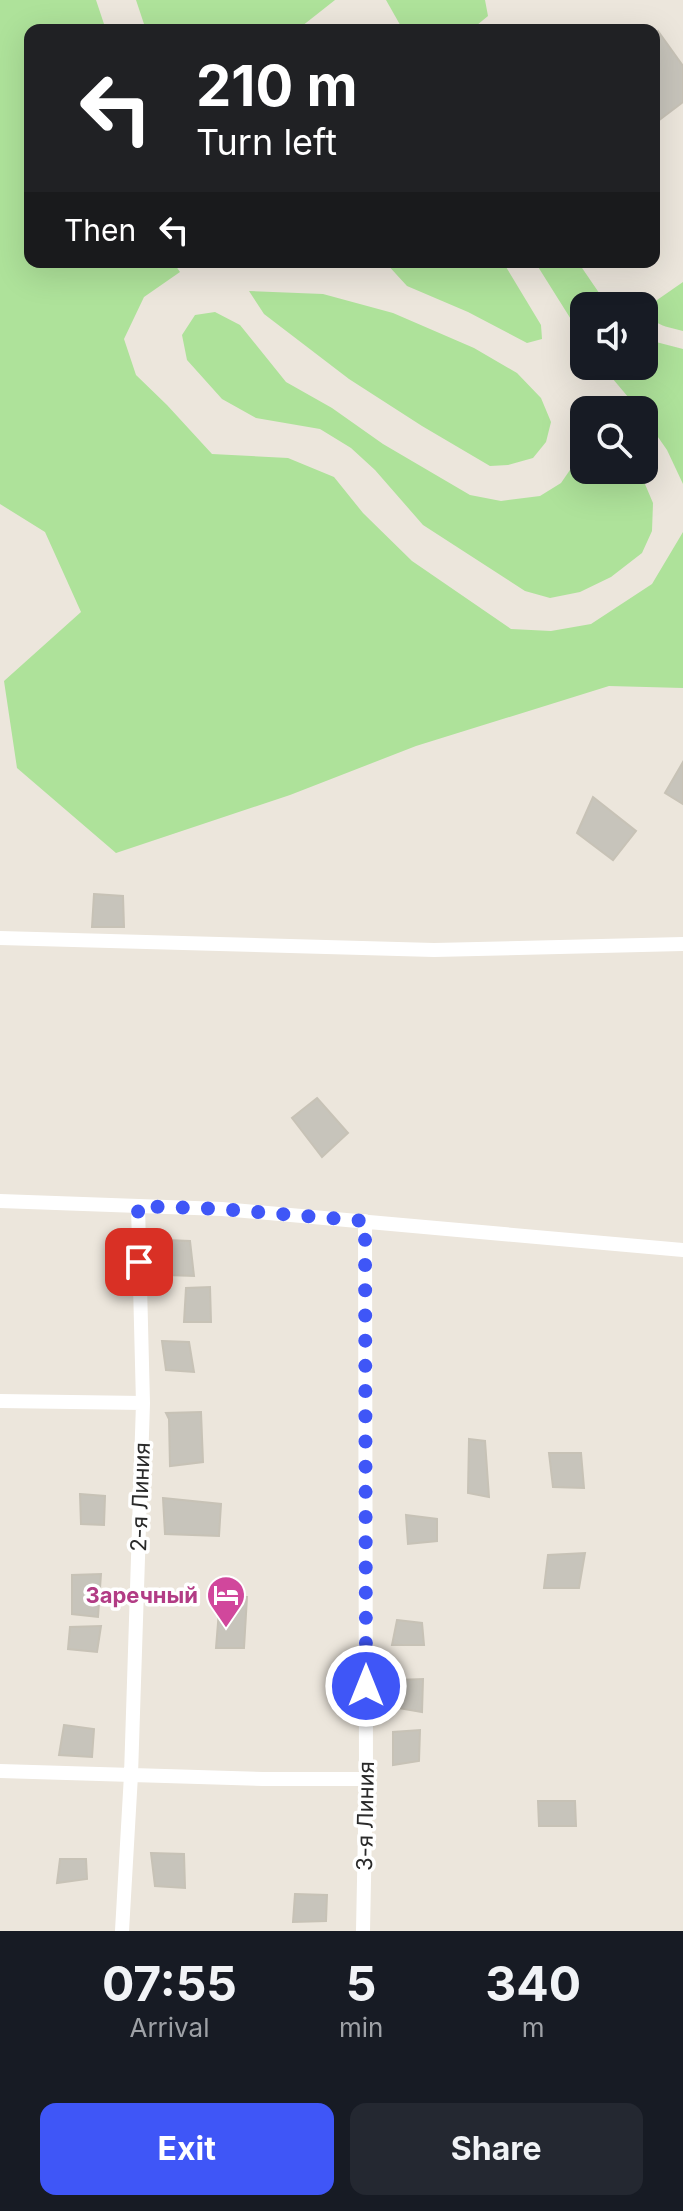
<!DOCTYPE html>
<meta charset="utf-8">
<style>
:root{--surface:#171b24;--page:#242831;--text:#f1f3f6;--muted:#9ea1a6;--accent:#3f56f7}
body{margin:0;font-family:Inter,sans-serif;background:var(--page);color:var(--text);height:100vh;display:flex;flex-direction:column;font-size:30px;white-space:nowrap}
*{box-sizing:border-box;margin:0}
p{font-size:26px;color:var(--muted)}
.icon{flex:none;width:44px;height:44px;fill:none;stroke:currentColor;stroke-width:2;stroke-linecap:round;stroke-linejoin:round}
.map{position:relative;height:1931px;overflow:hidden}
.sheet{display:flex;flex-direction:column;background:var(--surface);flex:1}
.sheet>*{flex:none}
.hud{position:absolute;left:24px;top:24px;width:636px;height:244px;border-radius:16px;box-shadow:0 8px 32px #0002;background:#202124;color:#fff;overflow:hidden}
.buttons{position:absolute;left:570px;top:292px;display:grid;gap:16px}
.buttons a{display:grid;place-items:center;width:88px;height:88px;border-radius:16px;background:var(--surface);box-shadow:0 8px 32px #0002;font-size:40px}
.pin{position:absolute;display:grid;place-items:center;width:68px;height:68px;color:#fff;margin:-34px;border-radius:16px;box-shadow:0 4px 12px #0006}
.me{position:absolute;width:88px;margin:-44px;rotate:0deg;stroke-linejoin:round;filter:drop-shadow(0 0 6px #0008)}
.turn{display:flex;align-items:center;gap:28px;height:168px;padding:0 40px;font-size:36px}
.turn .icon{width:104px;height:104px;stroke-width:2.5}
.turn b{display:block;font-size:56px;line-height:68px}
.then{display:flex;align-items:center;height:76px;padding:0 40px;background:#0003;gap:16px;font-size:30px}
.eta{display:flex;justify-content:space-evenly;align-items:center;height:136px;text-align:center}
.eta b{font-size:48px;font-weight:700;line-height:56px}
.button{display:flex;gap:16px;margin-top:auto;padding:16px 40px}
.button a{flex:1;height:92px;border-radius:16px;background:var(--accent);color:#fff;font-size:32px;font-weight:700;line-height:92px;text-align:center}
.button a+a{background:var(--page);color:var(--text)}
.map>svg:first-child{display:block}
.green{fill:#aee29a}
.building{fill:#c7c4bb;stroke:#c7c2b6;stroke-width:2}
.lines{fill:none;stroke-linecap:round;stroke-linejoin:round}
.minor{stroke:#fff;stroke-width:14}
.route{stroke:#3f56f7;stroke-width:14;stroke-dasharray:0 25.2}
.labels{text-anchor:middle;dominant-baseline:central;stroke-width:7;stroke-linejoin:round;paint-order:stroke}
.street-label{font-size:22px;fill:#2a2a2a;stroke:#fff}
.hotel-label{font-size:22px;font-weight:bold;fill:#b23c85;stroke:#fff;text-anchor:end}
</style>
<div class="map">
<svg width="683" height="1931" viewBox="0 0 683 1931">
<rect width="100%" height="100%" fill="#ece6dc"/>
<path class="green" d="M 0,0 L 96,0 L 106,30 L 30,30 L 30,262 L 173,262 L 180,272 L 144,297 L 124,339 L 136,375 L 167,405 L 212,454 L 288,458 L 334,477 L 363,513 L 412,561 L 511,629 L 551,631 L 591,624 L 652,584 L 683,532 L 683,688 L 609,686 L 416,746 L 290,795 L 116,853 L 17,768 L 4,681 L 81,612 L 45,532 L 0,504 Z
M 136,0 L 335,0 L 297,30 L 146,30 Z
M 386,0 L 485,0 L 488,16 L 471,30 L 403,30 Z
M 385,262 L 503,262 L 541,325 L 542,339 L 527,343 L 468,312 L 407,286 Z
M 535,262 L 578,262 L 608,306 L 584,306 L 584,340 Z
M 683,282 L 683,331 C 668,327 649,325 647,307 Z
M 249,291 L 323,294 L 393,313 L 474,348 L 517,373 L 541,398 L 551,422 L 546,442 L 533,458 L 508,465 L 490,466 L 422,426 L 349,379 L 264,314 Z
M 215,312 L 240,325 L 286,382 L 332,408 L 383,444 L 470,495 L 501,501 L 540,496 L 561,483 L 583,451 L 584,436 L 584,470 L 639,470 L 653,503 L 652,531 L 642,553 L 611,577 L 580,592 L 550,598 L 525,591 L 423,525 L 375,470 L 351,448 L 320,429 L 256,418 L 222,399 L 187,360 L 182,335 L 195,315 Z
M 644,335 L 656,342 L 683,349 L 683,484 L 667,450 L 644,417 L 644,410 L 639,410 L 602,366 L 644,366 Z"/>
<path class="building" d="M 658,31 L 683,66 L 683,102 L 654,124 L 654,96 L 658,93 L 654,89 L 654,35 Z
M 683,762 L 683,804 L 665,793 Z
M 593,797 L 636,831 L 613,860 L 577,833 Z
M 94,894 L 123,896 L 124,927 L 92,927 Z
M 317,1098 L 348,1133 L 322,1157 L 292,1118 Z
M 164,1235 L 166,1240 L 190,1241 L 194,1276 L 167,1275 Z
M 210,1287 L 211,1322 L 184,1322 L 186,1288 Z
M 162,1341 L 189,1342 L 194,1372 L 166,1370 Z
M 201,1412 L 203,1462 L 170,1466 L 169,1419 L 166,1413 Z
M 469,1439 L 485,1441 L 489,1497 L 468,1493 Z
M 549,1453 L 581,1453 L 584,1488 L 553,1487 Z
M 80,1494 L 105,1496 L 104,1525 L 81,1524 Z
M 163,1498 L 221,1504 L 219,1536 L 165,1534 Z
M 406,1515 L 437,1519 L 437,1541 L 408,1544 Z
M 585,1553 L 579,1588 L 544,1588 L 548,1555 Z
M 101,1574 L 98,1617 L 72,1614 L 72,1575 Z
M 247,1597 L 244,1648 L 216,1648 L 220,1598 Z
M 397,1620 L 422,1623 L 424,1645 L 392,1645 Z
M 101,1626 L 97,1652 L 68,1649 L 70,1627 Z
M 423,1679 L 422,1712 L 398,1708 L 397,1680 Z
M 64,1725 L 94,1729 L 92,1757 L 59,1755 Z
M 420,1730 L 419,1761 L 393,1765 L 393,1732 Z
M 538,1801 L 575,1801 L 576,1826 L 539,1826 Z
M 151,1853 L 184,1854 L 185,1888 L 155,1886 Z
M 60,1859 L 86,1859 L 87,1879 L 57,1883 Z
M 295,1894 L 327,1895 L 326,1921 L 293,1922 Z"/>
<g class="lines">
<path class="minor" d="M 0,938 L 434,950 L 683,944
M 0,1201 L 222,1209 L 683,1250
M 0,1401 L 143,1403
M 0,1771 L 263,1779 L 366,1779
M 122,1931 L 131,1775 L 143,1403 L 138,1206
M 363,1931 L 366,1779 L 365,1221"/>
</g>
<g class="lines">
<path class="route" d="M 139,1262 L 138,1206 L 222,1209 L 365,1221 L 366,1686"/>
</g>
<defs>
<g id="hotel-pin" transform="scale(2)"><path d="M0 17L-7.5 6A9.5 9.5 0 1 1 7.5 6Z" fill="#d1479c" stroke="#fff"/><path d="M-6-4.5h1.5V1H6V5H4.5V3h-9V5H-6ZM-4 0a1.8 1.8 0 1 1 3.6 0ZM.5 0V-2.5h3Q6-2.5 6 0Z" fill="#fff"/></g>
</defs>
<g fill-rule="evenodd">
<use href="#hotel-pin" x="226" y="1595"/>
</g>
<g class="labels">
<g class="street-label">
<text transform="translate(140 1497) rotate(-88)">2-я Линия</text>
<text transform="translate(365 1816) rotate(-89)">3-я Линия</text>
</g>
<g class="hotel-label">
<text x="198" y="1595">Заречный</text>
</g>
</g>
</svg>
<div class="buttons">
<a><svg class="icon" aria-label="sound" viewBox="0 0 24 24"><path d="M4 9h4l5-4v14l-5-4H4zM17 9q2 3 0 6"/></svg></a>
<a><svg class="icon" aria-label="search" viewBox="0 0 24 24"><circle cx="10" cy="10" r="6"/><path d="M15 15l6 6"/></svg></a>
</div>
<div class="pin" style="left:139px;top:1262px;background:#d93025"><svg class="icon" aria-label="arrive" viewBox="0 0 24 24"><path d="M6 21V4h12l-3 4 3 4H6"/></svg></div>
<svg class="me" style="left:366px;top:1686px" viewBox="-20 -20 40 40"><circle r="17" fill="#3f56f7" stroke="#fff" stroke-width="3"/><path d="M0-11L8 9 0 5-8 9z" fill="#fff"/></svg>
<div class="hud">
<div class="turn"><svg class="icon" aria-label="left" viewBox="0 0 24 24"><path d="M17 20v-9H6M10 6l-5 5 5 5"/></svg><div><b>210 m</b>Turn left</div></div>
<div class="then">Then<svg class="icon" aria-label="left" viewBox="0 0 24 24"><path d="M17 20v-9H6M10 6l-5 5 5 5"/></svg></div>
</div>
</div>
<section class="sheet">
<div class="eta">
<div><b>07:55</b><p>Arrival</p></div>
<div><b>5</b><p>min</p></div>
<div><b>340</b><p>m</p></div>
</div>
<div class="button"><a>Exit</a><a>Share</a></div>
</section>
